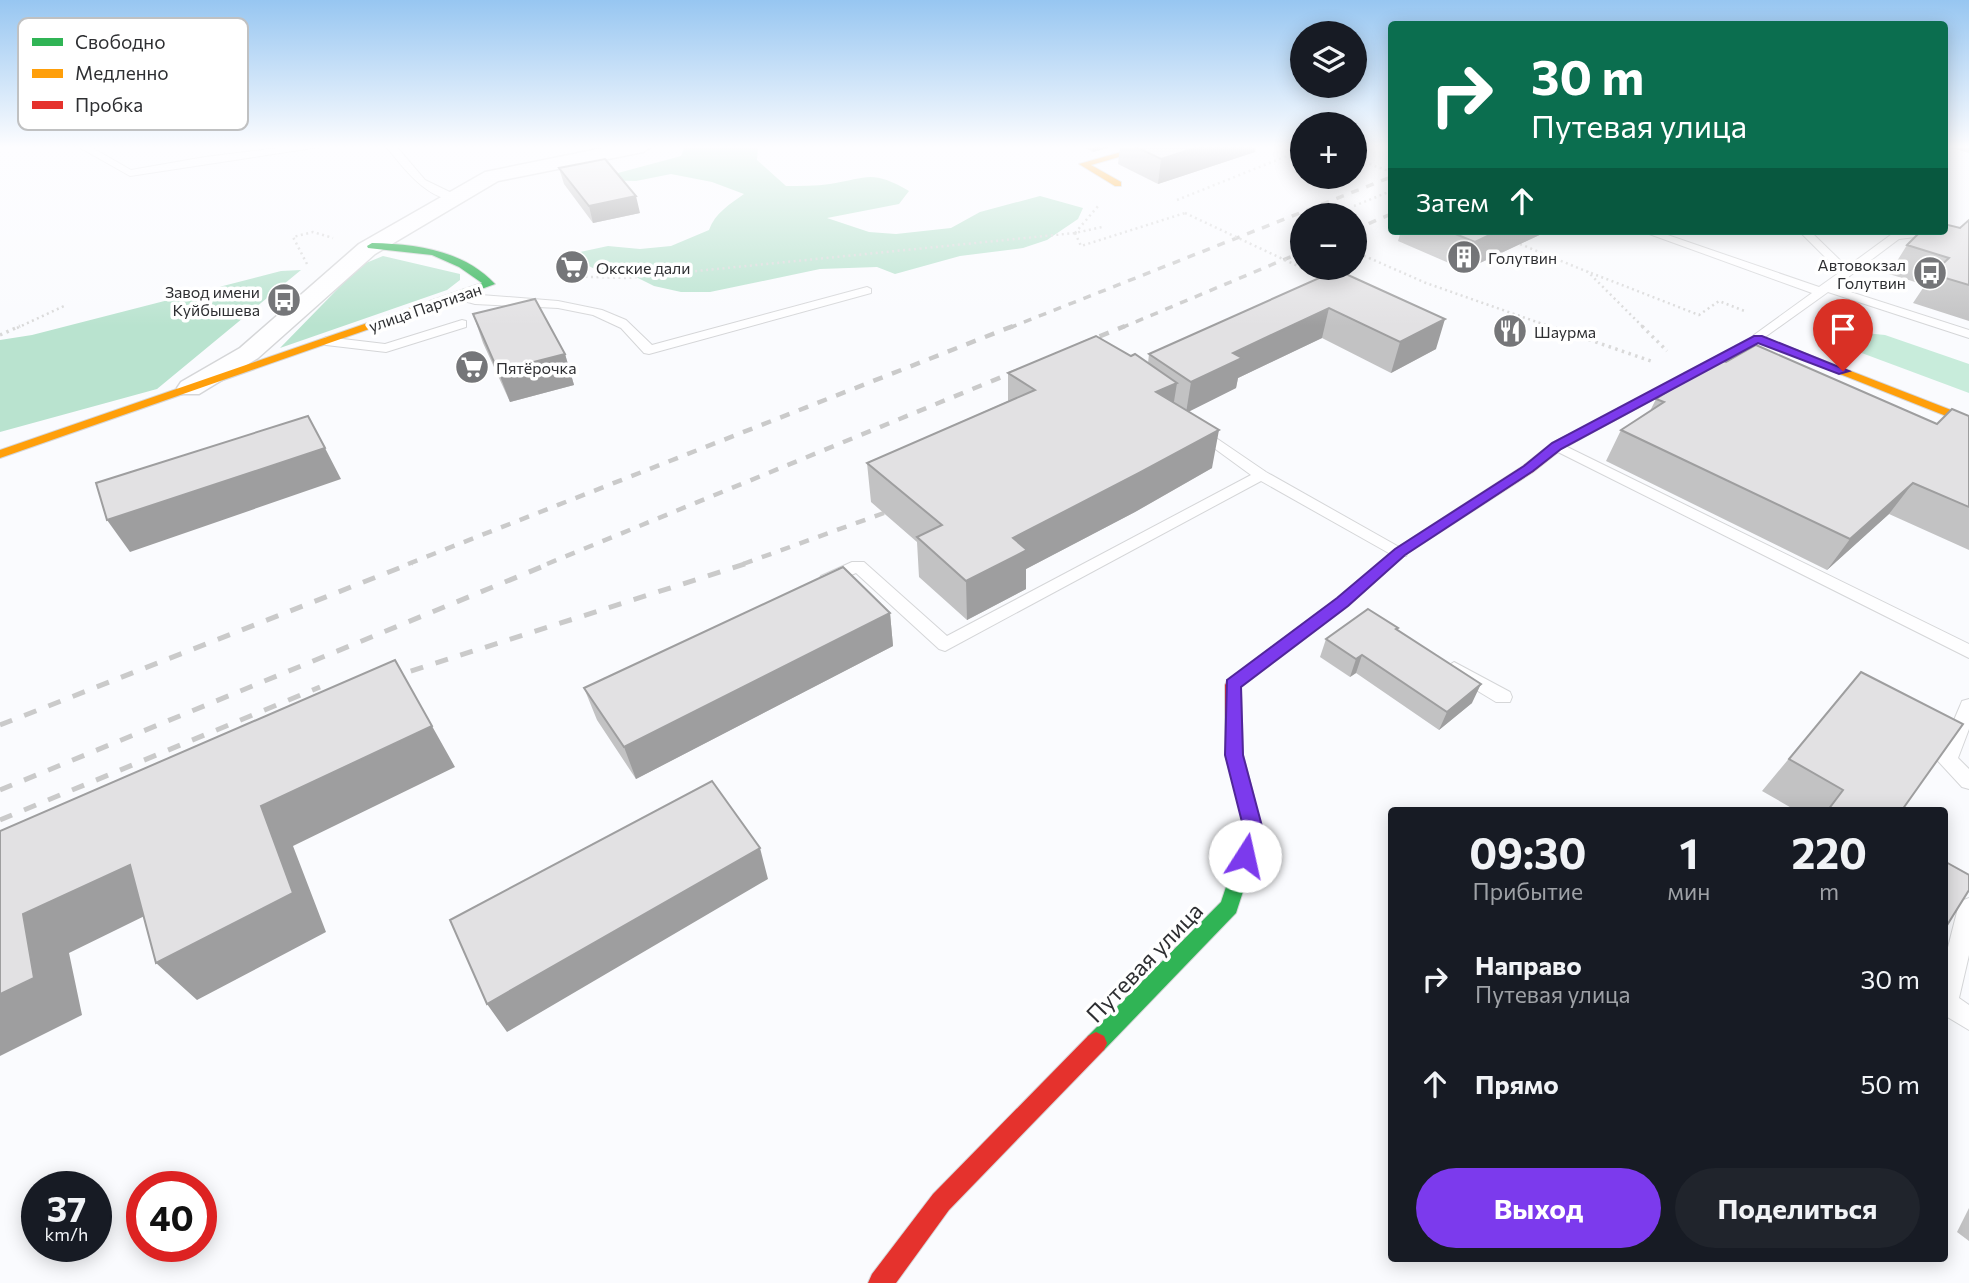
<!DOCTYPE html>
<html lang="ru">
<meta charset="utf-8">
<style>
:root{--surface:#171b24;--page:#20242c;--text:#f1f3f6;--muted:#9ea1a6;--accent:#7c3aed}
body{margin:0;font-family:Commissioner,sans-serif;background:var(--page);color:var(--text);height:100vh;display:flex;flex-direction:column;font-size:26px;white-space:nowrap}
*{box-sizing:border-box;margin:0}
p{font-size:23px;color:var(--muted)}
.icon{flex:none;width:38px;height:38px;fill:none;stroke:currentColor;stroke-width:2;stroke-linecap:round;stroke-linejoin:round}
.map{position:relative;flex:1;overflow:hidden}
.details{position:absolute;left:1388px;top:807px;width:560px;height:455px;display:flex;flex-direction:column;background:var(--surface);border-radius:7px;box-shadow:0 4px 18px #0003}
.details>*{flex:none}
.top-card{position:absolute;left:1388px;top:21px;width:560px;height:214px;border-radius:7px;box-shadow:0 4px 18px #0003;background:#0b6e4f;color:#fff;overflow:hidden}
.fabs{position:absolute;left:1290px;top:21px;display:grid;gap:14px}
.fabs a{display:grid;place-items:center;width:77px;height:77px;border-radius:50%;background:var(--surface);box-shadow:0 4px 18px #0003;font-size:35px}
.speed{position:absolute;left:21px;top:1171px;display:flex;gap:14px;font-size:35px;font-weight:700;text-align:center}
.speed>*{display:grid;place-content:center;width:91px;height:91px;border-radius:50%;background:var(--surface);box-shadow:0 4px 18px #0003;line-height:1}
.speed small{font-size:18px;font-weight:400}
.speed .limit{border:10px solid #d22;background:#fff;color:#111}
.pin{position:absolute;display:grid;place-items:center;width:60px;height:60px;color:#fff;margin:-72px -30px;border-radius:50% 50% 50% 0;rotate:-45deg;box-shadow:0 0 7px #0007}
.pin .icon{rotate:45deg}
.me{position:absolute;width:77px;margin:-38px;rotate:10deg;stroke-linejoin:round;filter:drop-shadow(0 0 5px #0008)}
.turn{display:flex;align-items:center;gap:24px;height:147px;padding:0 28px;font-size:32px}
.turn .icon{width:91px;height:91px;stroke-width:2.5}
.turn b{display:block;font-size:49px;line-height:60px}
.then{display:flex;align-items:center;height:66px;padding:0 28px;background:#0003;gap:14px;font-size:26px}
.eta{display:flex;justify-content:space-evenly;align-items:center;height:119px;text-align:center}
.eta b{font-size:42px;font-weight:700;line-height:49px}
.primary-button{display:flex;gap:14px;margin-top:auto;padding:14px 28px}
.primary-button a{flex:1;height:80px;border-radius:42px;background:var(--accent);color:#fff;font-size:28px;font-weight:700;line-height:80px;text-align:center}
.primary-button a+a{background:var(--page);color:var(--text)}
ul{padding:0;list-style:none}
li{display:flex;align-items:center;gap:21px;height:105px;padding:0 28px}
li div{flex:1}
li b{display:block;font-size:26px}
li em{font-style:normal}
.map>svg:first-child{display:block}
.green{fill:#c8ecdb}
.forest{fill:#b9e3cf}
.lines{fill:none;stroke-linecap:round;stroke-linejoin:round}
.lane-casing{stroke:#d5d6d8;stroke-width:2}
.street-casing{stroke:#d5d6d8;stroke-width:3}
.fast-casing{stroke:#d5d6d8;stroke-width:2}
.slow-casing{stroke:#d5d6d8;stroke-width:2}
.jam-casing{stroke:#d5d6d8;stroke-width:2}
.path-far1{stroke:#d9d9d9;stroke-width:2.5;stroke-dasharray:2 3.5;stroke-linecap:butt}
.path{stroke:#d9d9d9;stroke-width:3.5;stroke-dasharray:2.5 4.5;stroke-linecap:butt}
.lane{fill:#fefeff;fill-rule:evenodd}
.street{fill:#fefeff;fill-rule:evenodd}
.fast{fill:#30b455;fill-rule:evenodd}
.slow{fill:#ff9f0a;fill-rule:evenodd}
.jam{fill:#e5322d;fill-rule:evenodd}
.rail-far2{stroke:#cacaca;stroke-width:3.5;stroke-dasharray:8 8;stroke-linecap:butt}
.rail-far1{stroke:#cacaca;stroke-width:4.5;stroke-dasharray:10 10;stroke-linecap:butt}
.rail{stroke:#cacaca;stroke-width:5;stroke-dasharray:13 13;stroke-linecap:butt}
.path-bridge{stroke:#d9d9d9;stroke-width:2.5;stroke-dasharray:2 3.5;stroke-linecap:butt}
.wall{fill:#c2c2c3}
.shaded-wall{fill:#9e9e9f}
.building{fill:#e2e1e3;stroke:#9e9e9f;stroke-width:2}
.route{fill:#7c3aed;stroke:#51269a;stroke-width:2}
.labels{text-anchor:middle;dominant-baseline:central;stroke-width:7;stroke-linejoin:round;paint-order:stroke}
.far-poi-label{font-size:16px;fill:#2e2f32;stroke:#fff;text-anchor:start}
.far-street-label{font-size:16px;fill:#2e2f32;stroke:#fff}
.near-street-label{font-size:23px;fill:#2e2f32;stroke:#fff}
.key{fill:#fff;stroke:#c0c1c2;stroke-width:2}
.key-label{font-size:19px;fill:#2e2f32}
</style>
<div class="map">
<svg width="1969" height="1283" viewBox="0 0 1969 1283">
<rect width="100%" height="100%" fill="#fafbfe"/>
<path class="green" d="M 1865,333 L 1885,335 L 1969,364 L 1969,393 L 1859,352 L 1852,345 Z"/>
<path class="forest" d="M 691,146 L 758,146 L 757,160 L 786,186 C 800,186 816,186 830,184 C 868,178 871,169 909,191 L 899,204 L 827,218 L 869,232 L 896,234 L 951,228 L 980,212 L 1040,196 L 1083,208 L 1078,219 L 1047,240 L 1023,248 L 960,256 L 895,274 L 877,267 L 820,269 L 710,292 L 681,292 L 654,286 L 628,273 L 595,269 L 566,255 L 608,246 L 640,249 L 671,246 L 709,230 C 715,213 730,204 744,194 L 712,182 L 671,174 L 636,181 L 592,180 L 681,156 L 684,148 Z
M 383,256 L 460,274 L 460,280 L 447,290 L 280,348 L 361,265 Z
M 301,270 L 157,389 L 0,432 L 0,340 L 32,335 L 281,271 Z"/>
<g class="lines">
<g class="lane-casing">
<path id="lane" d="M 77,146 L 89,146 L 131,170 L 205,157 L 295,146 L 326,146 L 130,176 Z
M 386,146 L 396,146 L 425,180 L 458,196 L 458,200 C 429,202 402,167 386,146 Z
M 1944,229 L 1945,231 L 1944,233 L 1940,234 L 1899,239 L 1835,287 L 1969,330 L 1969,338 L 1828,292 L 1758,342 L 1752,338 L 1754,335 L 1812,293 L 1641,231 L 1656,231 L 1819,287 L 1840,272 L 1799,231 L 1810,231 L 1847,267 L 1892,234 Z
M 867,287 L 871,289 L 871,293 L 649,354 L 644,353 L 621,328 L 593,315 L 558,308 L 475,304 L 449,297 L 455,293 L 558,301 L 602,310 L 626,320 L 652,345 Z
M 462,320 L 466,321 L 466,327 L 386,352 L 326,345 L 320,341 L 326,337 L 385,344 Z
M 1197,425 L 1266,472 L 1408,552 L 1406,556 L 1394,556 L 1261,481 L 945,651 L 939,649 L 856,573 L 827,585 L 819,580 L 821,576 L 852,562 L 864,562 L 947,636 L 1251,475 L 1192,432 L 1190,429 Z
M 1557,442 L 1969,644 L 1969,658 L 1552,449 L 1550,446 Z
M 1454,662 L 1510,692 L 1512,697 L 1510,702 L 1496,702 L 1448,673 L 1445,668 Z
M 1969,699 L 1969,729 L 1958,758 L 1969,769 L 1969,789 L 1962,787 L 1937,760 L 1960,706 L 1962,701 Z
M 1969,898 L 1969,955 L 1959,998 L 1969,1005 L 1969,1030 L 1944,1015 L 1944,963 L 1958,908 L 1961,901 Z"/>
</g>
<g class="street-casing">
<path id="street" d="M 613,146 L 652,146 L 643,152 L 498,181 L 375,254 L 258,358 L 199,394 L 181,394 L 177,388 L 181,382 L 240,348 L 359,244 L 485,172 Z"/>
</g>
<g class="fast-casing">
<path id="fast" d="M 372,243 C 416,244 463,250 495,284 L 438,305 L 430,305 L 430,301 L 482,283 L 459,267 L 432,255 L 368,248 L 367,246 Z
M 1246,794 L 1252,796 L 1263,830 L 1236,913 L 1104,1050 L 1096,1054 L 1088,1050 L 1085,1043 L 1088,1036 L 1221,902 L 1245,830 L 1237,801 L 1240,796 Z"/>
</g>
<g class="slow-casing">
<path id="slow" d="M 1142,146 L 1157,146 L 1091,165 L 1121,182 L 1121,186 L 1115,186 L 1079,164 Z
M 434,300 L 439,303 L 438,305 L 0,458 L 0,450 Z
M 1758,335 L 1969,417 L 1969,425 L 1759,342 L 1602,427 L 1594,427 L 1592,424 Z"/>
</g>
<g class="jam-casing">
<path id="jam" d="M 1598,420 L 1602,421 L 1602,427 L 1562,449 L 1533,472 L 1405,555 L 1348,606 L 1241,687 L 1243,755 L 1255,801 L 1252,806 L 1246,808 L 1240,806 L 1225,755 L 1225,685 L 1227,681 L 1338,598 L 1395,549 L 1523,466 L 1552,443 Z
M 1096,1032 L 1104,1036 L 1107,1043 L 1104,1050 L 949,1210 L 896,1283 L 868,1283 L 872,1274 L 933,1194 L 1088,1036 Z"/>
</g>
<path class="path-far1" d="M 1354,158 L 1391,172
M 1177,200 L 1302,150
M 1354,206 L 1391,191
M 1075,233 L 1081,246 L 1185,213
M 1075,233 L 1099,205
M 1515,242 L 1588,272 L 1644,328
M 1354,257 L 1360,254 L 1426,283 L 1554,328
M 307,264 L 293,237 L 313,232 L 333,238
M 1302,268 L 1315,274 L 1329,268
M 1591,273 L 1699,315 L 1719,301 L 1747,312
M 558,276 L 627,278 L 1075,233 L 1102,227
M 17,328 L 64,306
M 1851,328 L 1858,325"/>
<path class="path" d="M 1549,326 L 1651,361
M 1642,326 L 1667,351
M 0,335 L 20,326
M 1840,337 L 1845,330 L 1856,326"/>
<use href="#lane" class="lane"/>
<use href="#street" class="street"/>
<use href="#fast" class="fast"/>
<use href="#slow" class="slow"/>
<use href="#jam" class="jam"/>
<path class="rail-far2" d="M 1354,230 L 1391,214
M 1009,328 L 1391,177
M 1121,328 L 1302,252"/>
<path class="rail-far1" d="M 1081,344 L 1125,326
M 408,564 L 1013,326
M 547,564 L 1026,367
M 743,564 L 884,513"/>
<path class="rail" d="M 386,679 L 748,563
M 0,725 L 412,563
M 0,790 L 551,563
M 0,820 L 320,687"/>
<path class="path-bridge" d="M 1185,213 L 1302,268"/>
</g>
<path class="wall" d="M 1081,146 L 1115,146 L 1093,152 Z
M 1120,146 L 1256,146 L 1255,152 L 1158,184 L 1118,164 Z
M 1944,146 L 1969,146 L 1969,153 Z
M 559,168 L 640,213 L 593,223 L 564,184 Z
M 1969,220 L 1969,321 L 1913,303 L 1925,285 L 1889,274 L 1907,245 L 1960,228 Z
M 1401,231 L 1548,231 L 1465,270 L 1398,241 Z
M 1337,270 L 1436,349 L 1391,373 L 1322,338 L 1238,378 L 1236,388 L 1188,412 L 1212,468 L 1135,512 L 1026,569 L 1026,589 L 967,620 L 919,577 L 917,542 L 871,502 L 867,463 L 1008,401 L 1008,373 L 1131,356 L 1148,363 L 1149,354 Z
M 473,314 L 565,354 L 574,385 L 510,402 L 483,343 Z
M 1726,362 L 1937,424 L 1969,416 L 1969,550 L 1889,514 L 1827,570 L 1606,461 L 1621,430 L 1650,411 L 1656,399 Z
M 890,613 L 893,646 L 636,779 L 597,720 L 584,688 Z
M 1398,628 L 1397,630 L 1472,703 L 1439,730 L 1356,673 L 1350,677 L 1320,657 L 1326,639 Z
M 1861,672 L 1902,810 L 1795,810 L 1762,791 Z
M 1969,1208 L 1969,1241 L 1957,1232 Z"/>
<path class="shaded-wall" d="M 1093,146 L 1115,146 L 1093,152 Z
M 1201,146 L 1256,146 L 1255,152 L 1158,184 L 1161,159 Z
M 636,196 L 640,213 L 593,223 L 589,206 Z
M 1498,231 L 1548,231 L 1465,270 L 1475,242 Z
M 1329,308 L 1322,338 L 1238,378 L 1236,388 L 1186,413 L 1191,382 L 1233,353 Z
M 1445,319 L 1436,349 L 1391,373 L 1400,342 Z
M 565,354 L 574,385 L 510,402 L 498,371 Z
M 1177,383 L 1171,420 L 1156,392 Z
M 1219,430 L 1212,468 L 1135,512 L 1026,569 L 1026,589 L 967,620 L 966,581 L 1013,538 Z
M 325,448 L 341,479 L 130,552 L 107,520 Z
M 1913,483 L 1889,514 L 1827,570 L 1850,539 Z
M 890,613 L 893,646 L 636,779 L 624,747 Z
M 1362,655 L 1356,673 L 1350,677 L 1356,659 Z
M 1481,684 L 1472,703 L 1439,730 L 1447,712 Z
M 432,726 L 455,767 L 293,846 L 326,932 L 197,1000 L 156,963 L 261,806 Z
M 760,848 L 768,879 L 507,1032 L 487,1004 Z
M 130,865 L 169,904 L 69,953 L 82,1015 L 0,1056 L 0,994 L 23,914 Z"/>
<path class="building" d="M 1134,146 L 1201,146 L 1161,159 Z
M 605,159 L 636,196 L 589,206 L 559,168 Z
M 1969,220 L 1969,285 L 1932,274 L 1949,258 L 1907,245 L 1921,231 L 1944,231 L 1944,224 L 1960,228 Z
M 1448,231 L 1498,231 L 1475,242 Z
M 1337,270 L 1445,319 L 1400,342 L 1329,308 L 1233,353 L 1242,358 L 1191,382 L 1149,354 Z
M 535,299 L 565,354 L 498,371 L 473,314 Z
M 1096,336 L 1131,356 L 1135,354 L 1177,383 L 1156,392 L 1219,430 L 1139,473 L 1013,538 L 1027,550 L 966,581 L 917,537 L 942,525 L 867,463 L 1035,390 L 1008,373 Z
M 1756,345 L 1937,424 L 1952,409 L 1969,416 L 1969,507 L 1913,483 L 1850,539 L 1621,430 L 1664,402 L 1656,399 L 1718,359 L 1726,362 Z
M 308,416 L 325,448 L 107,520 L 96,483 Z
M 843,567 L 890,613 L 624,747 L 584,688 Z
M 1368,609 L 1398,628 L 1396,629 L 1481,684 L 1447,712 L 1362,655 L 1356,659 L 1326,639 Z
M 395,660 L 432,726 L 261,806 L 293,893 L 156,963 L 130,865 L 23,914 L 34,978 L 0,994 L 0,831 Z
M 1861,672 L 1963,724 L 1902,810 L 1828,810 L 1843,790 L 1789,759 Z
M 712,781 L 760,848 L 487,1004 L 450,920 Z
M 1944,861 L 1969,875 L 1969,890 L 1944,930 Z"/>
<linearGradient id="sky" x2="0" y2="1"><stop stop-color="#97c6f1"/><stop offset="0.45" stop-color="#fdfdff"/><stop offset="1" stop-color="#fdfdff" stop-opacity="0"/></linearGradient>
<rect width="1969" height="326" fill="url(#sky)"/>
<path class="route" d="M 1754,336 L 1762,336 L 1849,371 L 1839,374 L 1758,343 L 1561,449 L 1533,471 L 1405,555 L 1348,606 L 1241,687 L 1243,755 L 1263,830 L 1252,862 L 1239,862 L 1236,856 L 1244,830 L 1225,755 L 1227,680 L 1337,598 L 1395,549 L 1524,466 L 1552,443 Z"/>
<defs>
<g id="building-disc" transform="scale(1.75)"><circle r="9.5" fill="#757679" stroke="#fff"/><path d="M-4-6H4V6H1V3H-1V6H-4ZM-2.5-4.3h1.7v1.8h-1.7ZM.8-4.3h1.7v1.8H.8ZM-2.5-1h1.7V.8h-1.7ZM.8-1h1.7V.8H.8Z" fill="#fff"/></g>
<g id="supermarket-disc" transform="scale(1.75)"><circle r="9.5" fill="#757679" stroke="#fff"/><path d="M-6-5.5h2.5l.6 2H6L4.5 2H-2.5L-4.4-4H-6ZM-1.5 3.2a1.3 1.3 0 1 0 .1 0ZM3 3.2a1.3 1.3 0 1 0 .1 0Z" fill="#fff"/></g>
<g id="bus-disc" transform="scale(1.75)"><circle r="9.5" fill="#757679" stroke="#fff"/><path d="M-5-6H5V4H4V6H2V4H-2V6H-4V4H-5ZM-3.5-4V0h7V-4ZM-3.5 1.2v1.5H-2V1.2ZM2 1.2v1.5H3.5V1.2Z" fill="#fff"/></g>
<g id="restaurant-disc" transform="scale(1.75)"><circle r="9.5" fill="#757679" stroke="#fff"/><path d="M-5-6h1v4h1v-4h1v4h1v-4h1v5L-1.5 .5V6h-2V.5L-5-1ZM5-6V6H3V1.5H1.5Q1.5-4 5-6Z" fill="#fff"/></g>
</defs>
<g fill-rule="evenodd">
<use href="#building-disc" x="1464" y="257"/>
<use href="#supermarket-disc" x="572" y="267"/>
<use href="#bus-disc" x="1930" y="273"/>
<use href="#bus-disc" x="284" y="300"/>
<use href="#restaurant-disc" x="1510" y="331"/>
<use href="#supermarket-disc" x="472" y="367"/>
</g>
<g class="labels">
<g class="far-poi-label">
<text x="1488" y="257">Голутвин</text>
<text x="1906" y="264" text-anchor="end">Автовокзал<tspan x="1906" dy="18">Голутвин</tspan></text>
<text x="596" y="267">Окские дали</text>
<text x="260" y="291" text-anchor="end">Завод имени<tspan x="260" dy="18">Куйбышева</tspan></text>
<text x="1534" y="331">Шаурма</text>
<text x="496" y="367">Пятёрочка</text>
</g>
<g class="far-street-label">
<text transform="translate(425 307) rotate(-19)">улица Партизан</text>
</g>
<g class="near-street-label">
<text transform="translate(1144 962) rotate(-46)">Путевая улица</text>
</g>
</g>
<rect x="18" y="18" width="230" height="112" rx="10" class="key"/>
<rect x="32" y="38" width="31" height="8" fill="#30b455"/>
<rect x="32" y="69" width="31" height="9" fill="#ff9f0a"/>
<rect x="32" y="101" width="31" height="8" fill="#e5322d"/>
<g class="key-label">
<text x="75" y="49">Свободно</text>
<text x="75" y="80">Медленно</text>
<text x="75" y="112">Пробка</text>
</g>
</svg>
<div class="fabs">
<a><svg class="icon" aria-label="layers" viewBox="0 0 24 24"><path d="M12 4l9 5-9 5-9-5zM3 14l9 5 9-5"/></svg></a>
<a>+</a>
<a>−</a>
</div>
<div class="speed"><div>37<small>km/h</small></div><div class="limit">40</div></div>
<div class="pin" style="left:1843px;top:371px;background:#d93025"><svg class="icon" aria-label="arrive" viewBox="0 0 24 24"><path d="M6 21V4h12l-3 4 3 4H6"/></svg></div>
<svg class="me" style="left:1245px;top:856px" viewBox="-20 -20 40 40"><circle r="19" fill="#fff"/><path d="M0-13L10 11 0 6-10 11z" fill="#7c3aed"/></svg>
<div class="top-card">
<div class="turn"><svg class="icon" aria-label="right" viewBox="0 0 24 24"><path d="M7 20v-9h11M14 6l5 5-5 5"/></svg><div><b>30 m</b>Путевая улица</div></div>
<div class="then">Затем<svg class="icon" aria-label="ahead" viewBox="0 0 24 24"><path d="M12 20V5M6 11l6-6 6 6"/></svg></div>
</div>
<section class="details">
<div class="eta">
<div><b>09:30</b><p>Прибытие</p></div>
<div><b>1</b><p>мин</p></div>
<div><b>220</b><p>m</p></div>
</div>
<ul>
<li><svg class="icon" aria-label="right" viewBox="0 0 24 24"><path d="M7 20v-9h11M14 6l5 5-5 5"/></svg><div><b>Направо</b><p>Путевая улица</p></div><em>30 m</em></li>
<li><svg class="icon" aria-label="ahead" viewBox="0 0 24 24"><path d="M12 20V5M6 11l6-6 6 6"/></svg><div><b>Прямо</b></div><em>50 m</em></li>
</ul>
<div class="primary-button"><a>Выход</a><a>Поделиться</a></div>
</section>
</div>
